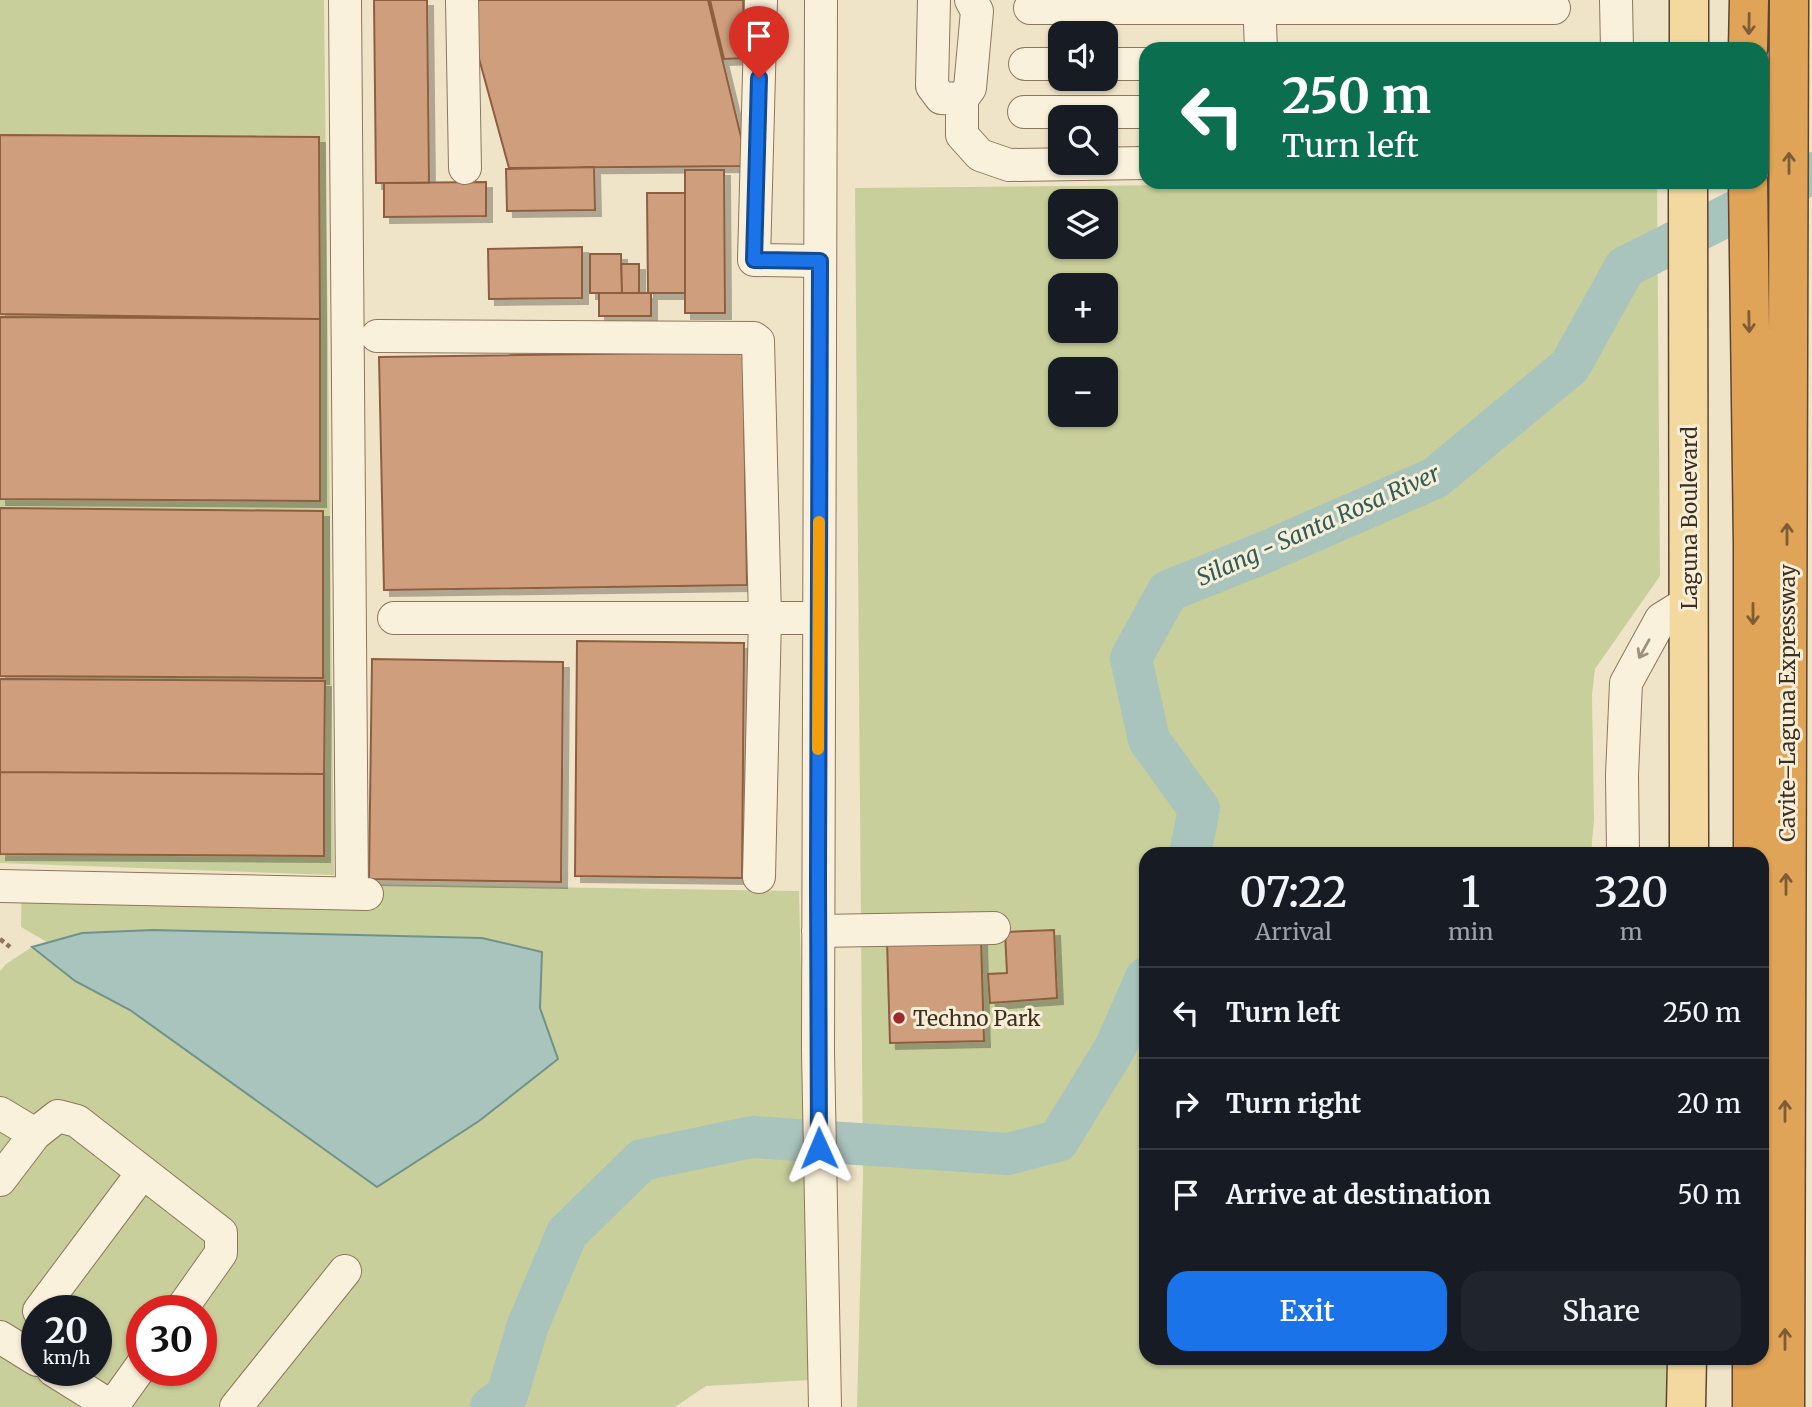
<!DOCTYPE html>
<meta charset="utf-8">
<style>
:root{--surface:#171b24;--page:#20242c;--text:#f1f3f6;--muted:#9ea1a6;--line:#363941;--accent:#1a73e8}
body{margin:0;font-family:Merriweather,serif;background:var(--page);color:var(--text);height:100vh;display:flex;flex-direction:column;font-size:26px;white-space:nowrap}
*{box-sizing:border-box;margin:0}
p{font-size:23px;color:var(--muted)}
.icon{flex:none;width:38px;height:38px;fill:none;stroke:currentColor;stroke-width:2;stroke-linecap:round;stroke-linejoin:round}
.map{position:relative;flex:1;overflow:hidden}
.side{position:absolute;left:1139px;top:847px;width:630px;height:518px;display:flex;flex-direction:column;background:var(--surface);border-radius:21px;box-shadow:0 2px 5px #0004}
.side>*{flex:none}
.guide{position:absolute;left:1139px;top:42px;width:630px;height:147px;border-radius:21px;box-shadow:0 2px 5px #0004;background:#0b6e4f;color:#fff;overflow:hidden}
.buttons{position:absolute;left:1048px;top:21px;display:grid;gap:14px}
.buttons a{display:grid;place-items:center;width:70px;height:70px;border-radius:14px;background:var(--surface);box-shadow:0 2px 5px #0004;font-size:35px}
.speed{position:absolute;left:21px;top:1295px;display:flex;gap:14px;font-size:35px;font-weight:700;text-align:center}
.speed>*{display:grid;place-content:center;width:91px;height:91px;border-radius:50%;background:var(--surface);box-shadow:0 2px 5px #0004;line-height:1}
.speed small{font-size:18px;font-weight:400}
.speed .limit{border:10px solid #d22;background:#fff;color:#111}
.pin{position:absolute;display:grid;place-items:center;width:60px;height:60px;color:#fff;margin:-72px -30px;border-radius:50% 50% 50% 0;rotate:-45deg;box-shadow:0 0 7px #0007}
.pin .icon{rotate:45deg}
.me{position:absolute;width:77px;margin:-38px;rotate:359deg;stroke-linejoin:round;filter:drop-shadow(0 0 5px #0008)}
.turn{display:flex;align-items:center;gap:24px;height:147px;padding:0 28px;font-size:32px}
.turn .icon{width:91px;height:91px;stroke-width:2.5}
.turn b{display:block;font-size:49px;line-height:60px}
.eta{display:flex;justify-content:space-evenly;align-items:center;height:119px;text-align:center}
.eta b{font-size:42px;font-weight:600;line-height:49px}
.button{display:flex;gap:14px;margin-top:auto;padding:14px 28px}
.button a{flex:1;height:80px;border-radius:21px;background:var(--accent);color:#fff;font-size:28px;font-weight:600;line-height:80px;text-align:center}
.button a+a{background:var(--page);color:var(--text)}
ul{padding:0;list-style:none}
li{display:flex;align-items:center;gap:21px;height:91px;padding:0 28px;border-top:2px solid var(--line)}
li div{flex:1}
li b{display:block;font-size:26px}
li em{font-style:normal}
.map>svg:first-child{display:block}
.green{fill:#c9cf9b;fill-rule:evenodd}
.water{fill:#a9c4bc;stroke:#6f938a;stroke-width:2}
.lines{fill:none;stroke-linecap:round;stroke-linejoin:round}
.river{stroke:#a9c4bc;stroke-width:42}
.building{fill:#cf9f7d;stroke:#8d5f41;stroke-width:2;filter:url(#shadow)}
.minor-casing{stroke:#8d765c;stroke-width:34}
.major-casing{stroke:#5b4430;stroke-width:41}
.highway-casing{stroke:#5b4430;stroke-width:41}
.path{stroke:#8d765c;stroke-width:4.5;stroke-dasharray:5 3.5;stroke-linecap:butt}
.minor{stroke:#faf1dc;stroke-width:32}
.major{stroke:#f3d9a0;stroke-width:38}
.highway{stroke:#e0a458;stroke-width:38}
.oneway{stroke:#7e5d36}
.oneway2{stroke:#9c907e}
.route-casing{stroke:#114b97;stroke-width:18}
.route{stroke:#1a73e8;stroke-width:12}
.slow{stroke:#f59e0b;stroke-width:12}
.poi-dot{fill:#9e2a2b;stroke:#f7eed8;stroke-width:2.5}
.labels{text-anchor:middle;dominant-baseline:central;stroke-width:6;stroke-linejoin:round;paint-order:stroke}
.street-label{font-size:21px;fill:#3d2e20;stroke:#f7eed8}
.poi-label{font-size:21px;fill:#3d2e20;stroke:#f7eed8;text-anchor:start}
.water-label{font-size:23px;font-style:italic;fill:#2f5d5a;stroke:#f7eed8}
</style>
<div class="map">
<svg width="1812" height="1407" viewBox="0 0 1812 1407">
<defs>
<filter id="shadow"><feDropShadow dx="6" dy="6" stdDeviation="0" flood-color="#0004"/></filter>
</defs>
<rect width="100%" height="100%" fill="#f0e4c8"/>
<path class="green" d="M 0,0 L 324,0 L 334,875 L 0,863 Z
M 1494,182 L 1657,182 L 1660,576 L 1595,669 L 1592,695 L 1594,819 L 1591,854 L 1146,854 L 1146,1358 L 1666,1358 L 1666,1407 L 857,1407 L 863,1176 L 855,188 ZM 1060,201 L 1106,201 L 1106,247 L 1060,247 ZM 1060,285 L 1106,285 L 1106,331 L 1060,331 ZM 1060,369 L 1106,369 L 1106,415 L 1060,415 Z
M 22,870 L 356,884 L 799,891 L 811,1380 L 706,1386 L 675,1407 L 0,1407 L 0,971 L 6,964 L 32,947 L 130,1010 L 377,1187 L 479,1121 L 558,1059 L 540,1008 L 542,952 L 482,938 L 153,930 L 82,933 L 47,942 L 21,927 ZM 37,1311 L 96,1311 L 96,1370 L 37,1370 ZM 142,1311 L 201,1311 L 201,1370 L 142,1370 Z"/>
<path class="water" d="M 153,930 L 482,938 L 542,952 L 540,1008 L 558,1059 L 479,1121 L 377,1187 L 130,1010 L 75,981 L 32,947 L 82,933 Z"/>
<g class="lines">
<path class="river" d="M 1190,854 L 1199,809 L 1149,740 L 1131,658 L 1168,591 L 1263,553 L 1435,478 L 1570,366 L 1625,267 L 1812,173
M 491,1407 L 507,1395 L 528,1325 L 567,1233 L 642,1160 L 752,1137 L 1008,1154 L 1058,1141 L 1115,1048 L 1146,978"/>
</g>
<path class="building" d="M 374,0 L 427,0 L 429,183 L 376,183 Z
M 463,0 L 708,0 L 748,166 L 509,168 Z
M 710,0 L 743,0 L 746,58 L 724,59 Z
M 0,135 L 319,137 L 320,319 L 0,314 Z
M 594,167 L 595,210 L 507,211 L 506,169 Z
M 685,170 L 724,170 L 725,313 L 685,313 Z
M 486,182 L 486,216 L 384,217 L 384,183 Z
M 647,193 L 685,193 L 685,293 L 648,293 Z
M 582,247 L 582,298 L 489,299 L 488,249 Z
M 590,254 L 621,254 L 622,293 L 590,293 Z
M 621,264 L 639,264 L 639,293 L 622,293 Z
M 599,293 L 651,293 L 651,316 L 599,316 Z
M 0,317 L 320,319 L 320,501 L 0,499 Z
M 743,352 L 747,585 L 384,590 L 379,357 Z
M 0,508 L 323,511 L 323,678 L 0,676 Z
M 577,641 L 744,643 L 742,878 L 575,876 Z
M 372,659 L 563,662 L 561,882 L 369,879 Z
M 0,679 L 325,681 L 324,774 L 0,772 Z
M 0,772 L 324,774 L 324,856 L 0,854 Z
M 1054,930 L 1057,998 L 990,1003 L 988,974 L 1007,973 L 1005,932 Z
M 981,938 L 984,1041 L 890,1043 L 887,940 Z"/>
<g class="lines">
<g class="minor-casing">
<path id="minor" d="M 345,0 L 352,893
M 462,0 L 465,168
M 761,0 L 754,260 L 820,261
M 821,0 L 818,1051 L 825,1407
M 934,0 L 932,86 L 941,98 L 962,99 L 970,88 L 977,11 L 971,0
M 1259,0 L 1261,49
M 1616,0 L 1617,49
M 1030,8 L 1554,8
M 1025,64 L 1060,64
M 1106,64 L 1146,64
M 962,99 L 962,135 L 980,155 L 1009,165 L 1146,163
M 1024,112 L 1146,112
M 377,336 L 754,338 L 758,341 L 765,617 L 759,877
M 394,618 L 818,618
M 1623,854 L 1622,775 L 1626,683 L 1661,619 L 1690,601
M 0,886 L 367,894
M 818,931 L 994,928
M 0,1113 L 35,1134
M 0,1180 L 35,1134 L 58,1116 L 77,1121 L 221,1233 L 221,1253 L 180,1311
M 39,1311 L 143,1172
M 0,1337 L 37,1360
M 53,1370 L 112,1407
M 112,1407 L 142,1365
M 236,1407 L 345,1271"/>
</g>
<g class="major-casing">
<path id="major" d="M 1689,49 L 1689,0
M 1688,182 L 1689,854
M 1686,1407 L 1687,1358"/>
</g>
<g class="highway-casing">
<path id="highway" d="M 1748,49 L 1749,0
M 1748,182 L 1753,546 L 1753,854
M 1752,1407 L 1752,1358
M 1785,1407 L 1789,0"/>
</g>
<path class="path" d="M 0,939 L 10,947"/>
<use href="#minor" class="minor"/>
<use href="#major" class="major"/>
<use href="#highway" class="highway"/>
</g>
<defs><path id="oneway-shaft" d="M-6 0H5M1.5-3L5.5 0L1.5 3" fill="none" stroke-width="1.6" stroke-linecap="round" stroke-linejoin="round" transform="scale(1.75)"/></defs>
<g class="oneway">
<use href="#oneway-shaft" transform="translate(1749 24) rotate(91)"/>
<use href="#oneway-shaft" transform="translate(1789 163) rotate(-90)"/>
<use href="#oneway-shaft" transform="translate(1749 322) rotate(89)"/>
<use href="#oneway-shaft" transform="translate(1787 534) rotate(-90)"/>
<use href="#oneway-shaft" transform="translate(1753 614) rotate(90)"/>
<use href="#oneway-shaft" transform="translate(1786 884) rotate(-90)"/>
<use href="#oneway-shaft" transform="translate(1785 1111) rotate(-90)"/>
<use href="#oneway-shaft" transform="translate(1785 1339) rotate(-90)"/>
</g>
<use class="oneway2" href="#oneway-shaft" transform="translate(1644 649) rotate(119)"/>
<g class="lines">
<g class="route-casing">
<path id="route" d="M 759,78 L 754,260 L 820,261 L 818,879 L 819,1148"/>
</g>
<use href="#route" class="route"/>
<path class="slow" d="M 818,749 L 819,522"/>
</g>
<circle class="poi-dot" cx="899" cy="1018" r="7"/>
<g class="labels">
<g class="street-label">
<text transform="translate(1689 518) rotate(-90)">Laguna Boulevard</text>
<text transform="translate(1787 703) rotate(-90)">Cavite–Laguna Expressway</text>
</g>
<g class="poi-label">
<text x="913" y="1018">Techno Park</text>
</g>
<g class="water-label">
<text transform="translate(1318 525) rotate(-24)">Silang - Santa Rosa River</text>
</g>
</g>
</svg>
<div class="buttons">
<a><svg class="icon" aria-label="sound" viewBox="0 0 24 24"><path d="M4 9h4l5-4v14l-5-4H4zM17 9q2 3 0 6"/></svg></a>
<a><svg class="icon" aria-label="search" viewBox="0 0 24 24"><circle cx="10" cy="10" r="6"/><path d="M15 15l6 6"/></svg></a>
<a><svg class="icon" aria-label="layers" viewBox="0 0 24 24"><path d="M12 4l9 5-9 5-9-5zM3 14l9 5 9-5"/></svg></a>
<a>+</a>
<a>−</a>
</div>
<div class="speed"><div>20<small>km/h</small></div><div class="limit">30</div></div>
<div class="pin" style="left:759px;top:78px;background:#d93025"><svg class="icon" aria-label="arrive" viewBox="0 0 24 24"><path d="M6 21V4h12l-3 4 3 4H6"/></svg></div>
<svg class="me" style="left:819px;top:1148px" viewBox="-20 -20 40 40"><path d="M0-17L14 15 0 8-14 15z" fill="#1a73e8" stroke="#fff" stroke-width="4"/></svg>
<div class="guide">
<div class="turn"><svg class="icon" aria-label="left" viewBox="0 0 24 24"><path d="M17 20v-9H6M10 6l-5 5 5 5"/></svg><div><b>250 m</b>Turn left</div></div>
</div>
<section class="side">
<div class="eta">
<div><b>07:22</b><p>Arrival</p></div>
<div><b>1</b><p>min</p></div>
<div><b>320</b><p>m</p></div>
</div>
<ul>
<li><svg class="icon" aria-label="left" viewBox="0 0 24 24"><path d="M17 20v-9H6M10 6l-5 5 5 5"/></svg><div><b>Turn left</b></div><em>250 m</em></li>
<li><svg class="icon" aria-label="right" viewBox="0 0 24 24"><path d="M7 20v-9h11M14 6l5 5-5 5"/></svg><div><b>Turn right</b></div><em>20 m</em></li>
<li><svg class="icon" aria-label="arrive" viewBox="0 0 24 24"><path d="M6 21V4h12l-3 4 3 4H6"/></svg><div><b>Arrive at destination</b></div><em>50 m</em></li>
</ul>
<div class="button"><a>Exit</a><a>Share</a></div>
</section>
</div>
